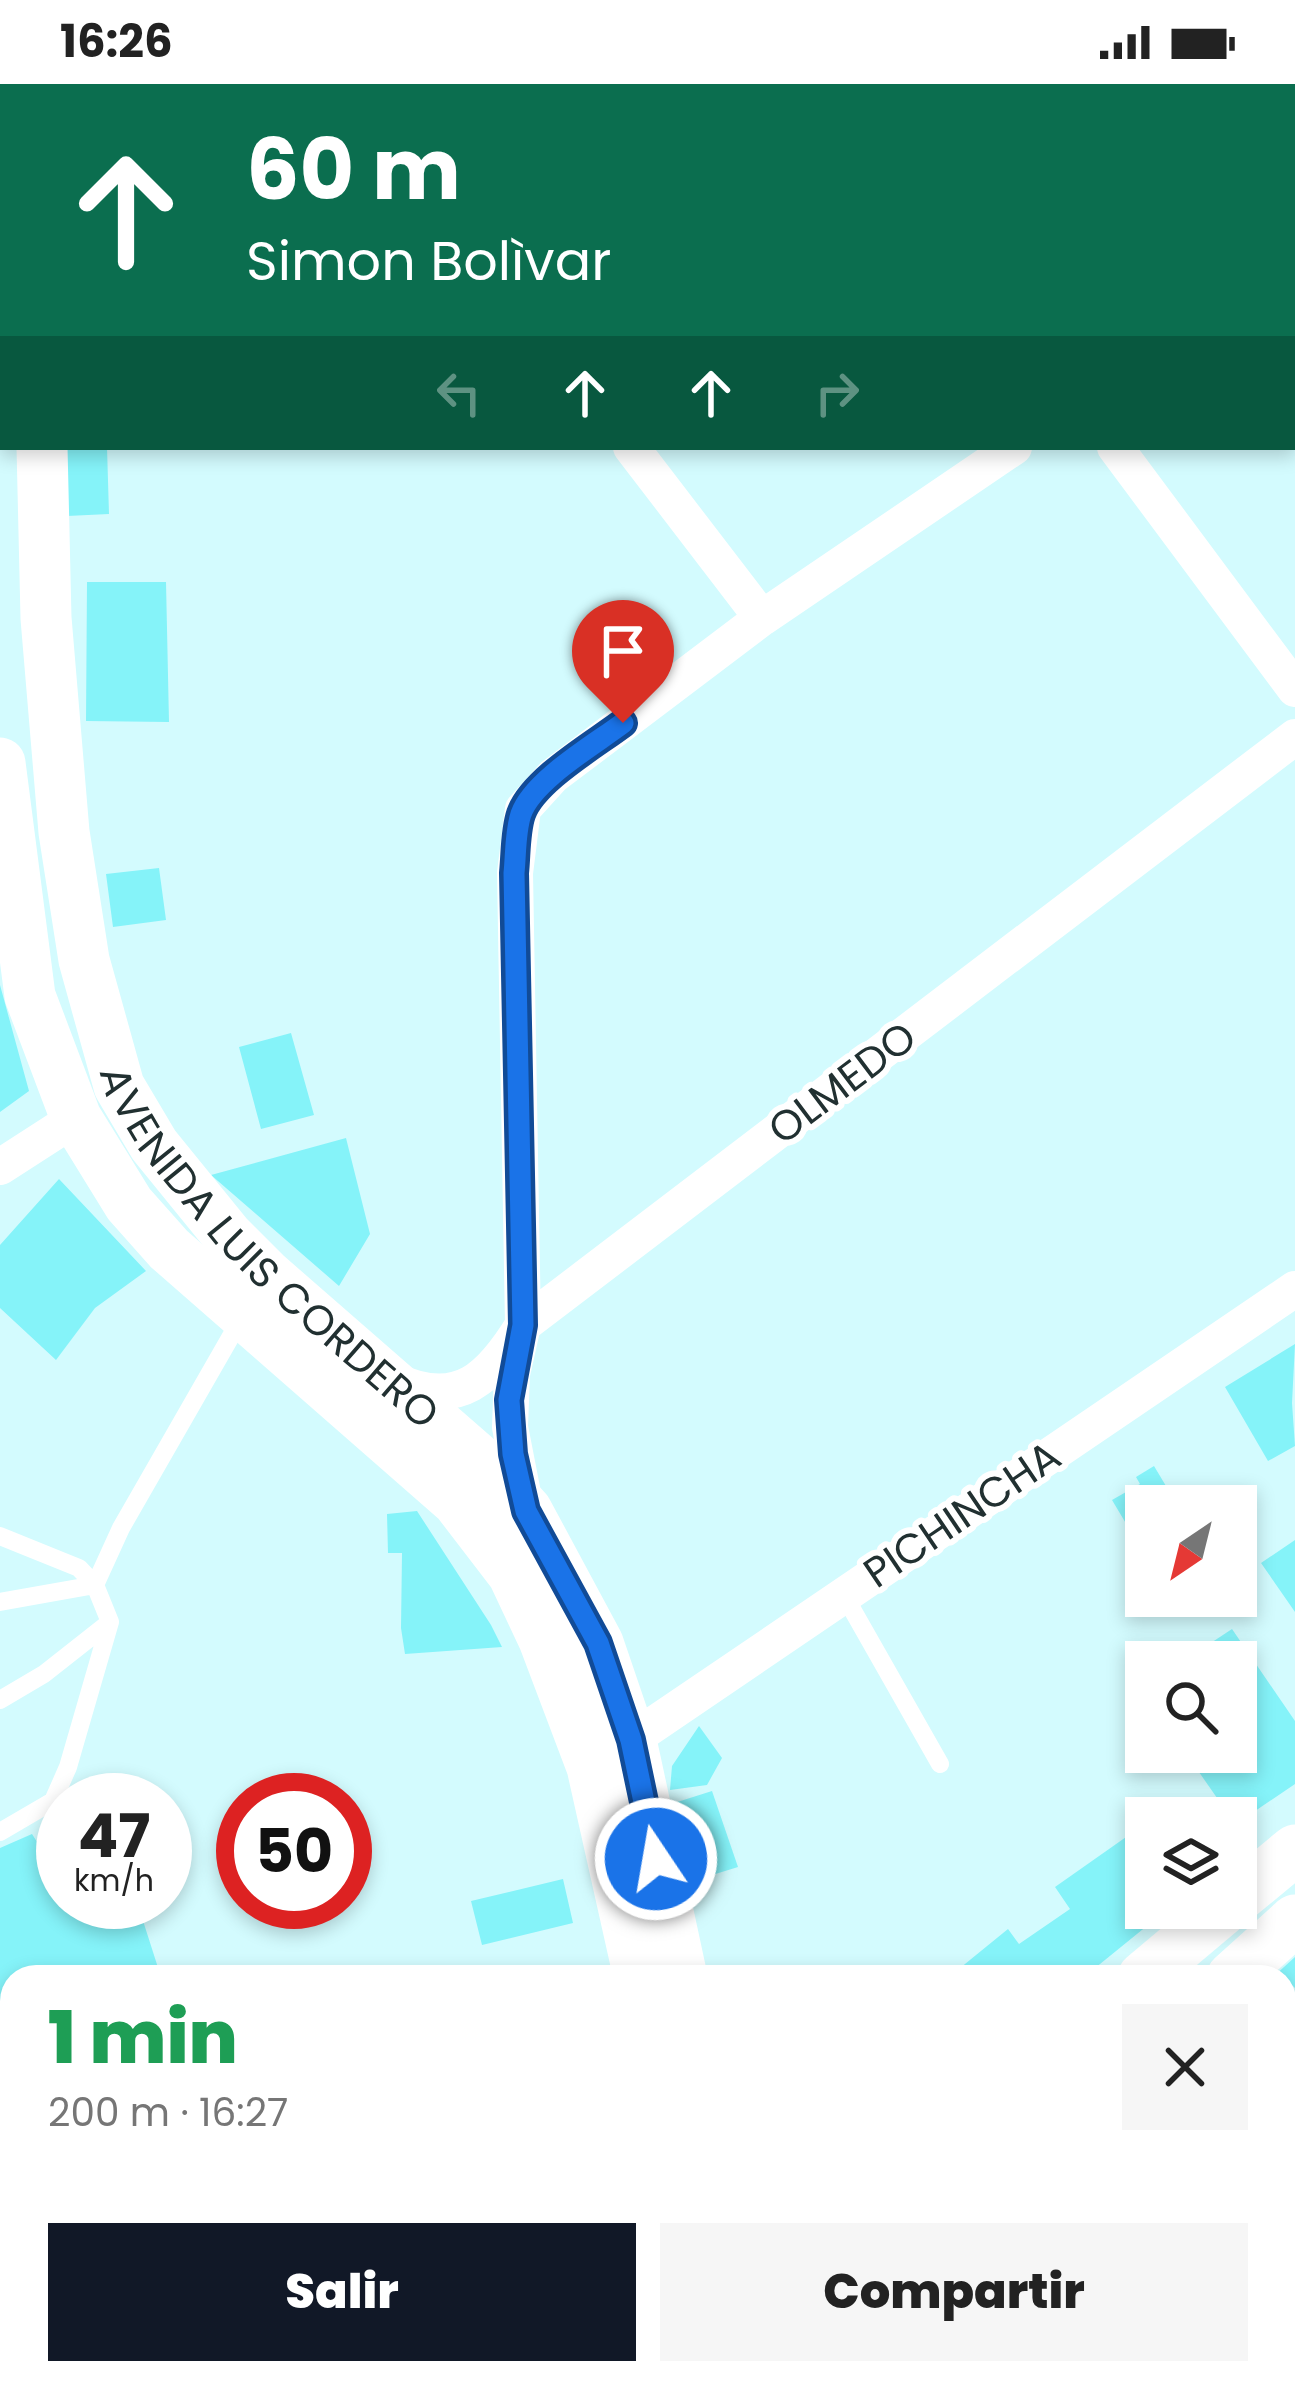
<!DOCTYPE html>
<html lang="es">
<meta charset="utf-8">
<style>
:root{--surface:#fff;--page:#f6f6f6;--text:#222;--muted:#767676;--accent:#111827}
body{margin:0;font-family:Poppins,sans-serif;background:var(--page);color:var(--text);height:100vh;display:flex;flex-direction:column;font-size:45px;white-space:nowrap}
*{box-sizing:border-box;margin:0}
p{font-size:39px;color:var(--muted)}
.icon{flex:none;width:66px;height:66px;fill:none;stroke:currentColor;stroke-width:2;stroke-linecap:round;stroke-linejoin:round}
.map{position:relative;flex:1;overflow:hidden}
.details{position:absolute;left:0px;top:1881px;width:1296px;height:420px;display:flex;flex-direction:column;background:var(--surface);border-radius:36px 36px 0 0;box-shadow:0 6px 18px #0003}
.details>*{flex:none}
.banner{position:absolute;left:0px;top:0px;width:1296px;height:366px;box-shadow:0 6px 18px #0003;background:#0b6e4f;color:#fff;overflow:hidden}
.needle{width:78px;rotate:215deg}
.tools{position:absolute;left:1125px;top:1401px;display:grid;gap:24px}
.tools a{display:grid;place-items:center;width:132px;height:132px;border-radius:0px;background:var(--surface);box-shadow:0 6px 18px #0003;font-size:60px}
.speed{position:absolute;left:36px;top:1689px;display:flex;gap:24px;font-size:60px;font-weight:700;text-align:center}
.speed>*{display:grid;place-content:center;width:156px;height:156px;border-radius:50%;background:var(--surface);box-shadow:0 6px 18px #0003;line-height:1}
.speed small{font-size:30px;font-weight:400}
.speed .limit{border:18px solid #d22;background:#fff;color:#111}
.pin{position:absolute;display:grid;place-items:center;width:102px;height:102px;color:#fff;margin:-123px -51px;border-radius:50% 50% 50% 0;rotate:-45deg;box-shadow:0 0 12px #0007}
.pin .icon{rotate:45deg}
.me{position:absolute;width:132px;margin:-66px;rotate:348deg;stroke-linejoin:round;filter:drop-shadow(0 0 9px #0008)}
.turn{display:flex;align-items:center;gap:42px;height:252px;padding:0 48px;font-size:54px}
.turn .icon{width:156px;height:156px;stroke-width:2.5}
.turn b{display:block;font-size:84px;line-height:102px}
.lanes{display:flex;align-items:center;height:114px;padding:0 48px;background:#0003;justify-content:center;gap:60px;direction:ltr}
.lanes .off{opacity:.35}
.round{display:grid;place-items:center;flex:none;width:126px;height:126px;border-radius:0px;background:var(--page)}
.head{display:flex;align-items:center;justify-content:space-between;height:204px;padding:0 48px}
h1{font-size:72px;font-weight:800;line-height:90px;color:#1e9e55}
.action{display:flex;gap:24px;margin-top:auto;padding:24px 48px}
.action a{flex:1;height:138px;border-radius:0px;background:var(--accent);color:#fff;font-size:48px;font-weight:800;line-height:138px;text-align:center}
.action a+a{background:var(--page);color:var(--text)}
.status{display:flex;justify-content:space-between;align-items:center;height:84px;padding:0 60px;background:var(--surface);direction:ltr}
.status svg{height:33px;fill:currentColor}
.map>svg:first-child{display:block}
.building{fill:#85f3f9}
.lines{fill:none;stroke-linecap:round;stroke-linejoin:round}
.service{stroke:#fff;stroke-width:18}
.minor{stroke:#fff;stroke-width:36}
.tertiary{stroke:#fff;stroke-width:45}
.secondary{stroke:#fff;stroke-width:51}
.route-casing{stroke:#114b97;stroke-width:30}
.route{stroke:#1a73e8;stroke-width:21}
.labels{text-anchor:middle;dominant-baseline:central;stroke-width:12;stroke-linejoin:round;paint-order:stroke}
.street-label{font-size:42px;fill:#213031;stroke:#fff}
</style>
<div class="status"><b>16:26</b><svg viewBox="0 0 49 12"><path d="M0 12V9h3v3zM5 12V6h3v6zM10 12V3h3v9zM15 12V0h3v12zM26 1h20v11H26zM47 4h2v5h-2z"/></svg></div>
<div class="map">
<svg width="1295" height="2301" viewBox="0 0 1295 2301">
<rect width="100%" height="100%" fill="#d3fbfe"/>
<path class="building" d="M 107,363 L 109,430 L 67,432 L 64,365 Z
M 87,498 L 166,498 L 169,638 L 86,637 Z
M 159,784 L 166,836 L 113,843 L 106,790 Z
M 0,901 L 29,1007 L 0,1028 Z
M 291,949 L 314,1031 L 261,1045 L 239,963 Z
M 346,1054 L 370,1150 L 339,1202 L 211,1091 Z
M 59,1095 L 146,1187 L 95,1224 L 56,1276 L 0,1224 L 0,1161 Z
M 1295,1260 L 1292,1319 L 1295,1362 L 1268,1377 L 1225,1303 Z
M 1154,1382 L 1178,1422 L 1146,1422 L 1146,1473 L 1112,1416 L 1140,1400 L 1136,1393 Z
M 417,1427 L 491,1541 L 502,1563 L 405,1570 L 401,1544 L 402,1469 L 388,1469 L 387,1430 Z
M 1295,1456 L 1295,1528 L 1261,1479 Z
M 1232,1545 L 1295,1637 L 1295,1700 L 1236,1740 L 1236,1734 L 1231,1734 L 1185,1668 L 1236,1668 L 1236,1578 L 1182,1578 Z
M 699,1642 L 722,1674 L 707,1701 L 670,1706 L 672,1682 Z
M 712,1707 L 738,1783 L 696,1796 L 671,1720 Z
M 1146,1739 L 1146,1824 L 1169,1824 L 1084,1893 L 949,1893 L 1008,1845 L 1019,1860 L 1070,1825 L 1055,1803 Z
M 32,1750 L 46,1772 L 63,1765 L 63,1818 L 137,1818 L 161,1893 L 12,1893 L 12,2164 L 0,2141 L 0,1764 Z
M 563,1795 L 573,1839 L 482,1861 L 471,1817 Z
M 1295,1873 L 1295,1904 L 1284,1893 L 1273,1893 Z
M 1284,1928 L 1295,1940 L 1295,1965 L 1284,1975 Z
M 78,2289 L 439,2289 L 420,2301 L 321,2301 L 301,2291 L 300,2301 L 85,2301 Z
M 931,2289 L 1031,2289 L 1019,2301 L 929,2301 Z"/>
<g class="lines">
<path class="service" d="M 0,1452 L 79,1484 L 95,1501 L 110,1538 L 68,1683 L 53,1717 L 0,1748
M 844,1511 L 940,1680
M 0,1518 L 95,1501 L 121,1444 L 242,1233
M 0,1616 L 44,1590 L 110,1538
M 0,2224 L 12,2249
M 32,2289 L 37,2301"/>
<path class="minor" d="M 845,0 L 847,3
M 802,3 L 807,0
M 1293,158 L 1295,157
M 0,325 L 3,325
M 631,363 L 762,534
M 1115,363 L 1295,605
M 0,1083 L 76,1034
M 394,1296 C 459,1327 491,1293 523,1241 L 1295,653
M 525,1420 L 510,1343 L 512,1290 L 523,1241 L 515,789 L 523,725 L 553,692 L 762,534 L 1014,363
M 631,1656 L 1295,1205
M 627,2301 L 648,2289"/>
<path class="tertiary" d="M 0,215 L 3,216"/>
<g class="secondary">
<path d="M 25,3 L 25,0"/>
<path d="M 83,3 L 83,0"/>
<path d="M 0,160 L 3,141"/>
<path id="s1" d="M 42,363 L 46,534 L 64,748 L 84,876 L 119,1002 L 154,1061 L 228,1152 L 267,1191 L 486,1382 L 527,1427 L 598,1559 L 631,1656 L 682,1893"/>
<path d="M 0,679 L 30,912 L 76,1034 L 129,1120 L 169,1165 L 457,1417 L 513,1490 L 544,1556 L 592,1683 L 639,1893"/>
<path d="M 1236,1815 L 1295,1766"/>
<path d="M 1143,1893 L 1225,1824"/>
<path d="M 1232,1893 L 1295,1836"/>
<path d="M 806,2289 L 813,2301"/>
<path d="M 697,2301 L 700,2289"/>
<path d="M 897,2301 L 899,2289"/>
</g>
</g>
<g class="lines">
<g class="route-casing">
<path id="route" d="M 623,639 C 594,661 533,696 521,730 C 515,748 516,770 514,789 L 523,1241 L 509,1316 L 513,1370 L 526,1427 L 598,1559 L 631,1656 L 656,1775"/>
</g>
<use href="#route" class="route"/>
</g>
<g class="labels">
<g class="street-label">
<text transform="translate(842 999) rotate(-37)">OLMEDO</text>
<text stroke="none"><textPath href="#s1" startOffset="867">AVENIDA LUIS CORDERO</textPath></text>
<text transform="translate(962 1430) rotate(-34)">PICHINCHA</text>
</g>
</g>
</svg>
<div class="tools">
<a><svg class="needle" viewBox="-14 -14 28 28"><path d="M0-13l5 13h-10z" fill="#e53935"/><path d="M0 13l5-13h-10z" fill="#767676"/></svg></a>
<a><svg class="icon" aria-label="search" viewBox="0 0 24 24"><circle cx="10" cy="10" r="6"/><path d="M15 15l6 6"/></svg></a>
<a><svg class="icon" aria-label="layers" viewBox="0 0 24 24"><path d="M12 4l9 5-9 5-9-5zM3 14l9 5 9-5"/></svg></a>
</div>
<div class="speed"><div>47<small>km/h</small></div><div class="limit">50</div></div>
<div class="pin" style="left:623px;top:639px;background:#d93025"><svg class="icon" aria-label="arrive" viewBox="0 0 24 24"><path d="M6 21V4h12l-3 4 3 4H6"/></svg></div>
<svg class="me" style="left:656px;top:1775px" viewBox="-20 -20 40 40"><circle r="17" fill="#1a73e8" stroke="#fff" stroke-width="3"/><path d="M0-11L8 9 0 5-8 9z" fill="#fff"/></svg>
<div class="banner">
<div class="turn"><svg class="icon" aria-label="ahead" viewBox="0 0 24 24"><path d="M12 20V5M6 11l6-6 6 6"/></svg><div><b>60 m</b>Simon Bolìvar</div></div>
<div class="lanes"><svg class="icon off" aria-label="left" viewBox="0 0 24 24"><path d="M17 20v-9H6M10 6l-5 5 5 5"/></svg><svg class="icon" aria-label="ahead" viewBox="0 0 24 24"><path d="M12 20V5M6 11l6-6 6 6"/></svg><svg class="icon" aria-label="ahead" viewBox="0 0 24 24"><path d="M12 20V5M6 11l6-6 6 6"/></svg><svg class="icon off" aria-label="right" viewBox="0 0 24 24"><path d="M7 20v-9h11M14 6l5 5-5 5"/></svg></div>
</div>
<section class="details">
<div class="head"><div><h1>1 min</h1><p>200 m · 16:27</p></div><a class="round"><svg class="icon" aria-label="close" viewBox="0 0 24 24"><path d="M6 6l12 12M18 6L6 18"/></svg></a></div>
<div class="action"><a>Salir</a><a>Compartir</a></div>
</section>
</div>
